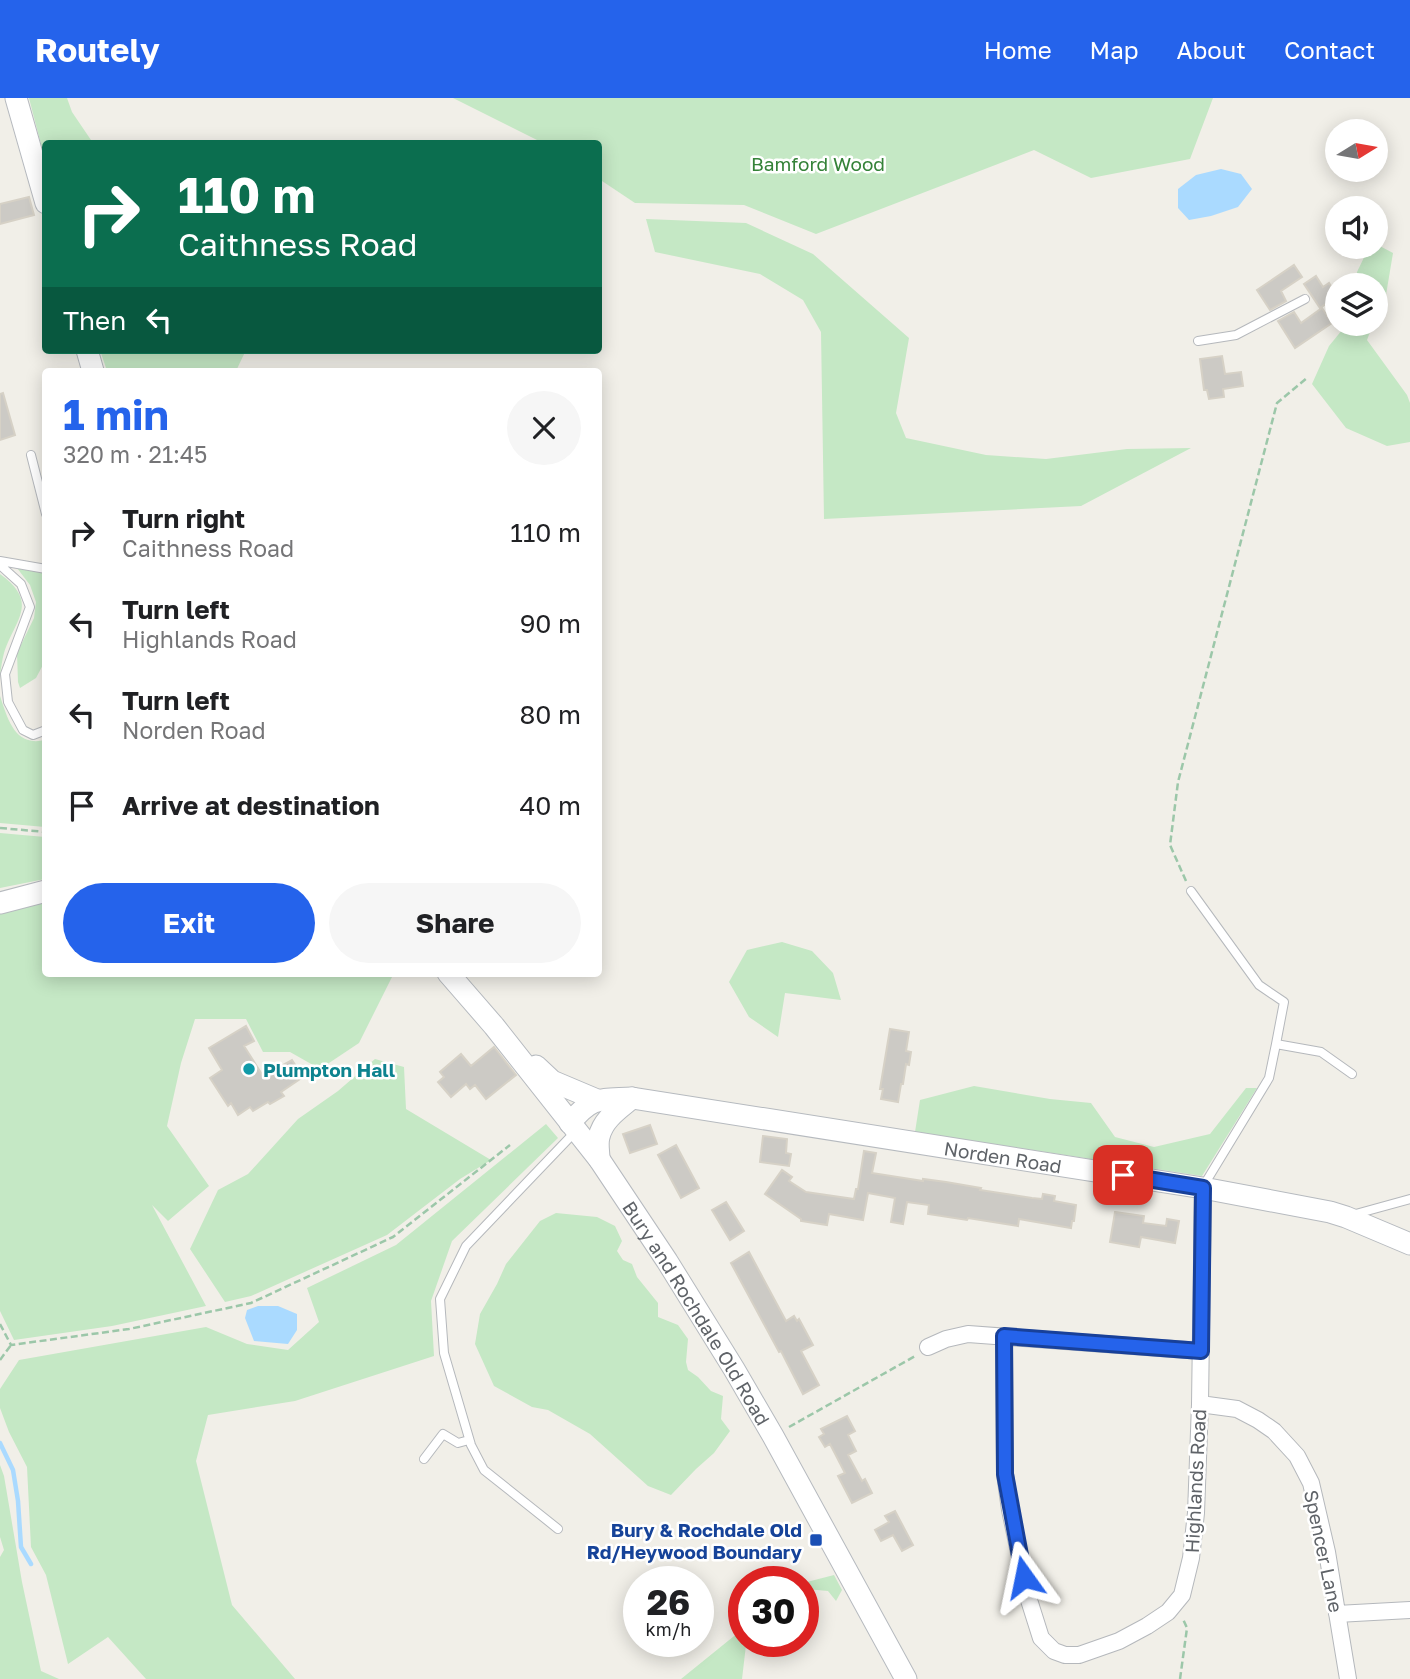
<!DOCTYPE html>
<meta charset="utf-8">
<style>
:root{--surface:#fff;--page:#f6f6f6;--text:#202124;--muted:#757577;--accent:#2563eb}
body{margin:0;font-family:"Golos Text",sans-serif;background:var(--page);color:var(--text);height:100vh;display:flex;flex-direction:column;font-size:26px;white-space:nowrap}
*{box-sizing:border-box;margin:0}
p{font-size:23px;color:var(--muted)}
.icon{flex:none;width:38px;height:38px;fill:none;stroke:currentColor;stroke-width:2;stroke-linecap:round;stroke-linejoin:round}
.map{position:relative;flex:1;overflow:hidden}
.sheet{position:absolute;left:42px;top:270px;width:560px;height:609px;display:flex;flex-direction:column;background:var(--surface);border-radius:7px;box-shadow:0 4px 18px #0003}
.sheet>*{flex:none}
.hud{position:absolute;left:42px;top:42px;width:560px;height:214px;border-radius:7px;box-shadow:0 4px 18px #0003;background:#0b6e4f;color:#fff;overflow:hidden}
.needle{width:46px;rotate:79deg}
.fabs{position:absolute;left:1325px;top:21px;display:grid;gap:14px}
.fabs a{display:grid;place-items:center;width:63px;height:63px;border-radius:50%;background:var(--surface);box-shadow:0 4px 18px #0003;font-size:35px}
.speed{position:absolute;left:623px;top:1468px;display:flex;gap:14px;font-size:35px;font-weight:700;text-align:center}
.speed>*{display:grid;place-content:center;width:91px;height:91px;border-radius:50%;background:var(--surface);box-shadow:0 4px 18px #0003;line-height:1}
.speed small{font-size:18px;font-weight:400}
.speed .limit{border:10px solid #d22;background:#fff;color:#111}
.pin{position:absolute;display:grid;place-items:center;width:60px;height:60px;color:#fff;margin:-30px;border-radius:14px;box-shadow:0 4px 10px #0006}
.me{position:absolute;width:77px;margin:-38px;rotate:348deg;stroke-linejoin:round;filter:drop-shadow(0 0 5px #0008)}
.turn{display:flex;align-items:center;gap:24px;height:147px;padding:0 21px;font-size:32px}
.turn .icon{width:91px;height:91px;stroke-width:2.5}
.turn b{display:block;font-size:49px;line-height:60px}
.then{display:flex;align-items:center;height:66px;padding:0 21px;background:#0003;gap:14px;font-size:26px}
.round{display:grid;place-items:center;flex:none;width:74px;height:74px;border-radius:37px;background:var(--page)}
.headline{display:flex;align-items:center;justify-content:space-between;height:119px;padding:0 21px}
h1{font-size:42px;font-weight:700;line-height:52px;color:var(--accent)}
.action{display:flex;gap:14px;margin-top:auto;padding:14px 21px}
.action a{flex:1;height:80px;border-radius:42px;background:var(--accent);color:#fff;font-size:28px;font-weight:700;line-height:80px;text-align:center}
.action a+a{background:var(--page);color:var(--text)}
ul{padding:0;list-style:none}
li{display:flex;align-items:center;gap:21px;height:91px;padding:0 21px}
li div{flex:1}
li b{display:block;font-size:26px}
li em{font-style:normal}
header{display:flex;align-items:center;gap:42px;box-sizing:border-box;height:98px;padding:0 35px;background:var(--accent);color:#fff}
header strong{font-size:33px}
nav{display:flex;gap:38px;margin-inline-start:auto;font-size:24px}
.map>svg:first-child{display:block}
.green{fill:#c5e8c5}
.water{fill:#aadaff}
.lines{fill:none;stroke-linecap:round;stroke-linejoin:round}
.stream{stroke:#aadaff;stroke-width:4.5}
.building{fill:#cccac5;stroke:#d6d1c6;stroke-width:2}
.lane-casing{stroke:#b5b8bc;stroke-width:10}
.street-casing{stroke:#b5b8bc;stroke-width:18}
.secondary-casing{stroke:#b6babf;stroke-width:23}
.path{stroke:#9cc7a9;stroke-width:2.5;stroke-dasharray:7 3.5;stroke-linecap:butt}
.lane{stroke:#fff;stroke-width:8}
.street{stroke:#fff;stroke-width:16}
.secondary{stroke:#fff;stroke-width:21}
.route-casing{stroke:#184099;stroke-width:18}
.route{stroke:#2563eb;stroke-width:12}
.culture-dot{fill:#0f9aa8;stroke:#fff;stroke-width:2.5}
.transit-dot{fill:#1a4fb4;stroke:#fff;stroke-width:2.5}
.labels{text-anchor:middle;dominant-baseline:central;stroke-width:5;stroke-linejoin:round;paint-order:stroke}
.park-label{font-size:19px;fill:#348238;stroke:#fff}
.culture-label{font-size:19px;font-weight:bold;fill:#0d838f;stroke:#fff;text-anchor:start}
.street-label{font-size:19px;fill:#5f6368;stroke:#fff}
.transit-label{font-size:19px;font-weight:bold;fill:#164399;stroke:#fff;text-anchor:end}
</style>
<header>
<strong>Routely</strong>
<nav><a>Home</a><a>Map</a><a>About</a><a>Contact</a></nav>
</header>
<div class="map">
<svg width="1410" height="1581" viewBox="0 0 1410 1581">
<rect width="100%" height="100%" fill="#f1efe8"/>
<path class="green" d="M 29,0 L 67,0 L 72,14 L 93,45 L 46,46 L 45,62 Z
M 453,0 L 1213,0 L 1190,61 L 1091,80 L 1034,52 L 816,136 L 744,107 L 635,105 L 599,81 L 598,46 L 543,45 Z
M 646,121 L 746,125 L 813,156 L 909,240 L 896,315 L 906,340 L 986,357 L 1046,361 L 1127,351 L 1191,350 L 1081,408 L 824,421 L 821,234 L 803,202 L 760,176 L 655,154 Z
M 1376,146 L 1393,155 L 1386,197 L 1376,221 L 1376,187 L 1356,187 L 1357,174 L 1369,149 L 1376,149 Z
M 1347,226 L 1373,226 L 1367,242 L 1407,297 L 1410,305 L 1410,344 L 1387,348 L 1346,330 L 1312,286 L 1329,248 Z
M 100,252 L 246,252 L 236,273 L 107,273 Z
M 17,470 L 46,474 L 45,563 L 36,580 L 20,590 L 18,584 L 17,555 L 34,520 L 36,504 L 30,487 Z
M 0,476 C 40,505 15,521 4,555 C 2,562 1,570 0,578 Z
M 0,598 C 8,622 15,649 45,642 L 45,729 L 0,725 Z
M 0,735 L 45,739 L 45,781 L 0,790 Z
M 45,803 L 46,875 L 394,875 L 359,945 L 320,971 L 290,954 L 263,954 L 246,921 L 195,921 L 181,965 L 167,1028 L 209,1088 L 168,1123 L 152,1107 L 206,1208 L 112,1228 L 14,1242 L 0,1213 L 0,816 L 29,806 Z
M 782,844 L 812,853 L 833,875 L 841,902 L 785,895 L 778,939 L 749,919 L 729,884 L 747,852 Z
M 375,961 L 404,969 L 406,1011 L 491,1062 L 460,1081 L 387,1137 L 251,1198 L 225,1204 L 190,1151 L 218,1092 L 248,1076 L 298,1021 L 338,993 Z
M 974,988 L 1050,1001 L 1091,1005 L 1115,1039 L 1154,1049 L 1210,1036 L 1246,990 L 1257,990 L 1202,1078 L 915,1034 L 920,1002 Z
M 546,1026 L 558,1040 L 452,1143 L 431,1203 L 434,1258 L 295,1303 L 208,1317 L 196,1363 L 232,1507 L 295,1581 L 146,1581 L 108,1539 L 68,1566 L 46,1477 L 31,1449 L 27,1369 L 9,1334 L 0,1310 L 0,1291 L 19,1262 L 206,1229 L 247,1246 L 288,1252 L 319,1224 L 307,1190 L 396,1147 Z
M 556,1115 L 597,1119 L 615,1128 L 622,1143 L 617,1153 L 623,1162 L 632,1166 L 637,1179 L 658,1205 L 658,1219 L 678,1227 L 688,1241 L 686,1264 L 688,1272 L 698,1279 L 711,1293 L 723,1298 L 721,1321 L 730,1333 L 714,1355 L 696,1371 L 671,1397 L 648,1388 L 590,1336 L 548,1312 L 532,1309 L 494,1288 L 475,1246 L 480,1216 L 497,1186 L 506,1166 L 540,1123 Z
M 0,1367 L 4,1378 L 22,1484 L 41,1573 L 59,1581 L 0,1581 L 0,1459 L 4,1452 L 0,1439 Z
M 834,1477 L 842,1492 L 836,1503 L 828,1493 L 806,1491 L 803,1494 L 803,1485 Z
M 744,1530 L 744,1544 L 750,1544 L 746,1547 L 742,1581 L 681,1581 Z"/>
<path class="water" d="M 1221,71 L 1241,76 L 1252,91 L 1238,109 L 1211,118 L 1189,122 L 1178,110 L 1178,91 L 1196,77 Z
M 258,1208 L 278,1208 L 297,1216 L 297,1232 L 288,1246 L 254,1243 L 245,1220 L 247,1212 Z"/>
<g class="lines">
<path class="stream" d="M 0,1345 L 13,1372 L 18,1403 L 21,1449 L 31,1466"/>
</g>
<path class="building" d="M 29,99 L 34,117 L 0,126 L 0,106 Z
M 1294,167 L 1302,179 L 1281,193 L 1286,203 L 1270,212 L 1257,192 Z
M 1316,178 L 1323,189 L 1329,185 L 1337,198 L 1320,210 L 1304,186 Z
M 1322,210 L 1332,225 L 1295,250 L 1278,223 L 1294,214 L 1301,225 Z
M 1222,258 L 1225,276 L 1241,274 L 1243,288 L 1223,291 L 1224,299 L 1209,301 L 1207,292 L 1204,292 L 1200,261 Z
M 3,295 L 15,337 L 0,342 L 0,296 Z
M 246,928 L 254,943 L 244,948 L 263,978 L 292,962 L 303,979 L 281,994 L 284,998 L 270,1006 L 268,1004 L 253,1013 L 250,1009 L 238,1017 L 231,1005 L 228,1008 L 210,980 L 222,972 L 209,950 Z
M 890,931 L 909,934 L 906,953 L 911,954 L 909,967 L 906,966 L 903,986 L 901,986 L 898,1004 L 881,1001 L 883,991 L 880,991 Z
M 494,949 L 516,977 L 486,1001 L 475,987 L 470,991 L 466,986 L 451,999 L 438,984 L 444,979 L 440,974 L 461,956 L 471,968 Z
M 650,1027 L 657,1046 L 630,1055 L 623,1036 Z
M 763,1038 L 787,1041 L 786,1055 L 791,1056 L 789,1068 L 760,1064 Z
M 676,1047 L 699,1090 L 681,1100 L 658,1057 Z
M 864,1053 L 876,1055 L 872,1075 L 923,1083 L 923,1081 L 946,1084 L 981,1090 L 980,1092 L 1032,1100 L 1042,1101 L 1043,1096 L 1055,1098 L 1054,1103 L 1076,1107 L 1074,1123 L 1072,1123 L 1071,1130 L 1019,1121 L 1018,1128 L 968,1120 L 967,1122 L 928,1116 L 929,1107 L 907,1104 L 903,1126 L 891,1124 L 895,1100 L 868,1095 L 863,1122 L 829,1116 L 827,1127 L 801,1123 L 801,1121 L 765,1096 L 782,1072 L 792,1079 L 789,1083 L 806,1094 L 854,1101 L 856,1091 L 858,1091 Z
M 726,1104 L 744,1133 L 730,1142 L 712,1112 Z
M 1115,1114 L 1144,1118 L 1143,1125 L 1166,1128 L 1167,1121 L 1179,1123 L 1175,1145 L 1141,1139 L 1139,1149 L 1110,1144 Z
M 749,1154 L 786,1223 L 794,1218 L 797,1223 L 799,1221 L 813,1247 L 801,1253 L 819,1287 L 803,1296 L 781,1253 L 779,1254 L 731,1165 Z
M 847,1318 L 855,1333 L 848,1337 L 856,1353 L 848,1357 L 862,1383 L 865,1381 L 872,1395 L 852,1405 L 838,1378 L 845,1375 L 830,1346 L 825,1349 L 819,1339 L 824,1336 L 821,1331 Z
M 895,1413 L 913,1447 L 902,1453 L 893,1437 L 881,1443 L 875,1432 L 889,1424 L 885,1418 Z"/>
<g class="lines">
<g class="lane-casing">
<path id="lane" d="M 1198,243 L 1236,237 L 1305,201
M 31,357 L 46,416
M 0,463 L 46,471
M 0,467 L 21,486 L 30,509 L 5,576 L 8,604 L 23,632 L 33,637 L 46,632
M 1191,793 L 1259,887 L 1284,904 L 1276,946
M 1204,1087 L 1269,980 L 1276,946 L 1321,954 L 1352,976
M 1352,1117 L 1410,1101
M 424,1361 L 443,1336 L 458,1345 L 469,1342
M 558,1431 L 484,1372 L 471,1347 L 444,1255 L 440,1201 L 466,1148 L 574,1035"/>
</g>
<g class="street-casing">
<path id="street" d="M 1004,1238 L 1005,1376 L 1010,1412 L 1029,1502 L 1041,1540 L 1054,1553 L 1065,1557 L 1079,1557 L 1119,1543 L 1147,1528 L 1168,1514 L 1182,1497 L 1191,1460 L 1196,1415 L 1200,1306 L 1203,1090
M 928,1249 L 946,1241 L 968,1236 L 1201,1253
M 1200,1306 L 1237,1311 L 1258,1322 L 1274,1333 L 1297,1358 L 1311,1385 L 1327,1454 L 1348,1581
M 1337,1516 L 1410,1512"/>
</g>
<g class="secondary-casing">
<g id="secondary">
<path d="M 16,0 L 46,105"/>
<path d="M 87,252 L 93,273"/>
<path d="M 0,805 L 46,793"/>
<path id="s1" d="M 448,875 L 494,928 L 599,1061 L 667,1163 L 734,1271 L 773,1338 L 906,1581"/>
<path d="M 536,968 L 552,983 L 597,1002"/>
<path id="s2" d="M 570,1025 C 592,998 599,1002 632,1000 L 1203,1090 L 1330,1114 L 1346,1119 L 1410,1146"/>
<path d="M 599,1061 C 599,1054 597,1046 599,1039 C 603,1021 619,1011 632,1000"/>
</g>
</g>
<path class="path" d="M 0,730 L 46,734
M 1186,783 L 1170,747 L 1178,684 L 1277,305 L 1307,280
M 0,1226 L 11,1247 L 129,1231 L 251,1205 L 393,1139 L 510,1047
M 0,1262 L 11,1247
M 789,1329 L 917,1257
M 1180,1581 L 1187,1530 L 1183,1521"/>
<use href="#lane" class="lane"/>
<use href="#street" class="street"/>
<use href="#secondary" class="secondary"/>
</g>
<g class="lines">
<g class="route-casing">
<path id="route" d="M 1024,1479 L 1005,1376 L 1004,1238 L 1201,1253 L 1203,1090 L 1123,1077"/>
</g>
<use href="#route" class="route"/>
</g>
<circle class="culture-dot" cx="249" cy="971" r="7"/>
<rect class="transit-dot" x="809" y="1435" width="14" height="14" rx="3.5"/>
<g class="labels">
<g class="park-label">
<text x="818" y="65">Bamford Wood</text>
</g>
<g class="culture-label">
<text x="263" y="971">Plumpton Hall</text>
</g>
<g class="street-label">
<text stroke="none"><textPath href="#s2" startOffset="446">Norden Road</textPath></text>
<text stroke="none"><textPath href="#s1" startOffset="422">Bury and Rochdale Old Road</textPath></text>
<text transform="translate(1195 1383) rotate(-87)">Highlands Road</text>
<text transform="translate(1324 1453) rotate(78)">Spencer Lane</text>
</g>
<g class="transit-label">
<text x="802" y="1431">Bury &amp; Rochdale Old<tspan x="802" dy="22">Rd/Heywood Boundary</tspan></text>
</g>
</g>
</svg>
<div class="fabs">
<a><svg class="needle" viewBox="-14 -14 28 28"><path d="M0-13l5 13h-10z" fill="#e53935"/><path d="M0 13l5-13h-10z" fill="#757577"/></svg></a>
<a><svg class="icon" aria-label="sound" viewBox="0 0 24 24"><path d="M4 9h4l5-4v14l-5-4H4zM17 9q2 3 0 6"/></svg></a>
<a><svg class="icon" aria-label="layers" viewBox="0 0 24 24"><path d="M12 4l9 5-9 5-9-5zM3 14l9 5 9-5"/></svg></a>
</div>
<div class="speed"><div>26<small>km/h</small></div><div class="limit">30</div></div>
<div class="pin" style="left:1123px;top:1077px;background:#d93025"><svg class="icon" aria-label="arrive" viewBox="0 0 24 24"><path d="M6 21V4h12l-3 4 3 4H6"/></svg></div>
<svg class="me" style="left:1024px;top:1479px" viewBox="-20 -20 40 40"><path d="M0-17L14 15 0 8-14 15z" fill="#2563eb" stroke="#fff" stroke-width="4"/></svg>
<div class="hud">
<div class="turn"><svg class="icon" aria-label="right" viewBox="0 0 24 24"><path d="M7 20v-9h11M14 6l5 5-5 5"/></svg><div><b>110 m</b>Caithness Road</div></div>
<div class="then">Then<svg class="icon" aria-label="left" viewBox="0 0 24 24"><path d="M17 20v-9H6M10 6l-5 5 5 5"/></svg></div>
</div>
<section class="sheet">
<div class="headline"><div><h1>1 min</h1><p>320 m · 21:45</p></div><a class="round"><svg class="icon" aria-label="close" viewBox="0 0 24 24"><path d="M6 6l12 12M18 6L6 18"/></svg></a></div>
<ul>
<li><svg class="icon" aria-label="right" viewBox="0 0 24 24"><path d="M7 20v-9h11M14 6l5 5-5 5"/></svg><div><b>Turn right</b><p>Caithness Road</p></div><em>110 m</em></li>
<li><svg class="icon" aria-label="left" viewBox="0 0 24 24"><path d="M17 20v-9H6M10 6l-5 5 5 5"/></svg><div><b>Turn left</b><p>Highlands Road</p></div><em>90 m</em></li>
<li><svg class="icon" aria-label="left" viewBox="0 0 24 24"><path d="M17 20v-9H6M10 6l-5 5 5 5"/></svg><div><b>Turn left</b><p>Norden Road</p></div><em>80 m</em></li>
<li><svg class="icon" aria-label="arrive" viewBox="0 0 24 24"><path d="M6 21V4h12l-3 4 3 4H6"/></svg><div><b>Arrive at destination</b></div><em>40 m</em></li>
</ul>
<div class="action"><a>Exit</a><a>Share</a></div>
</section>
</div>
